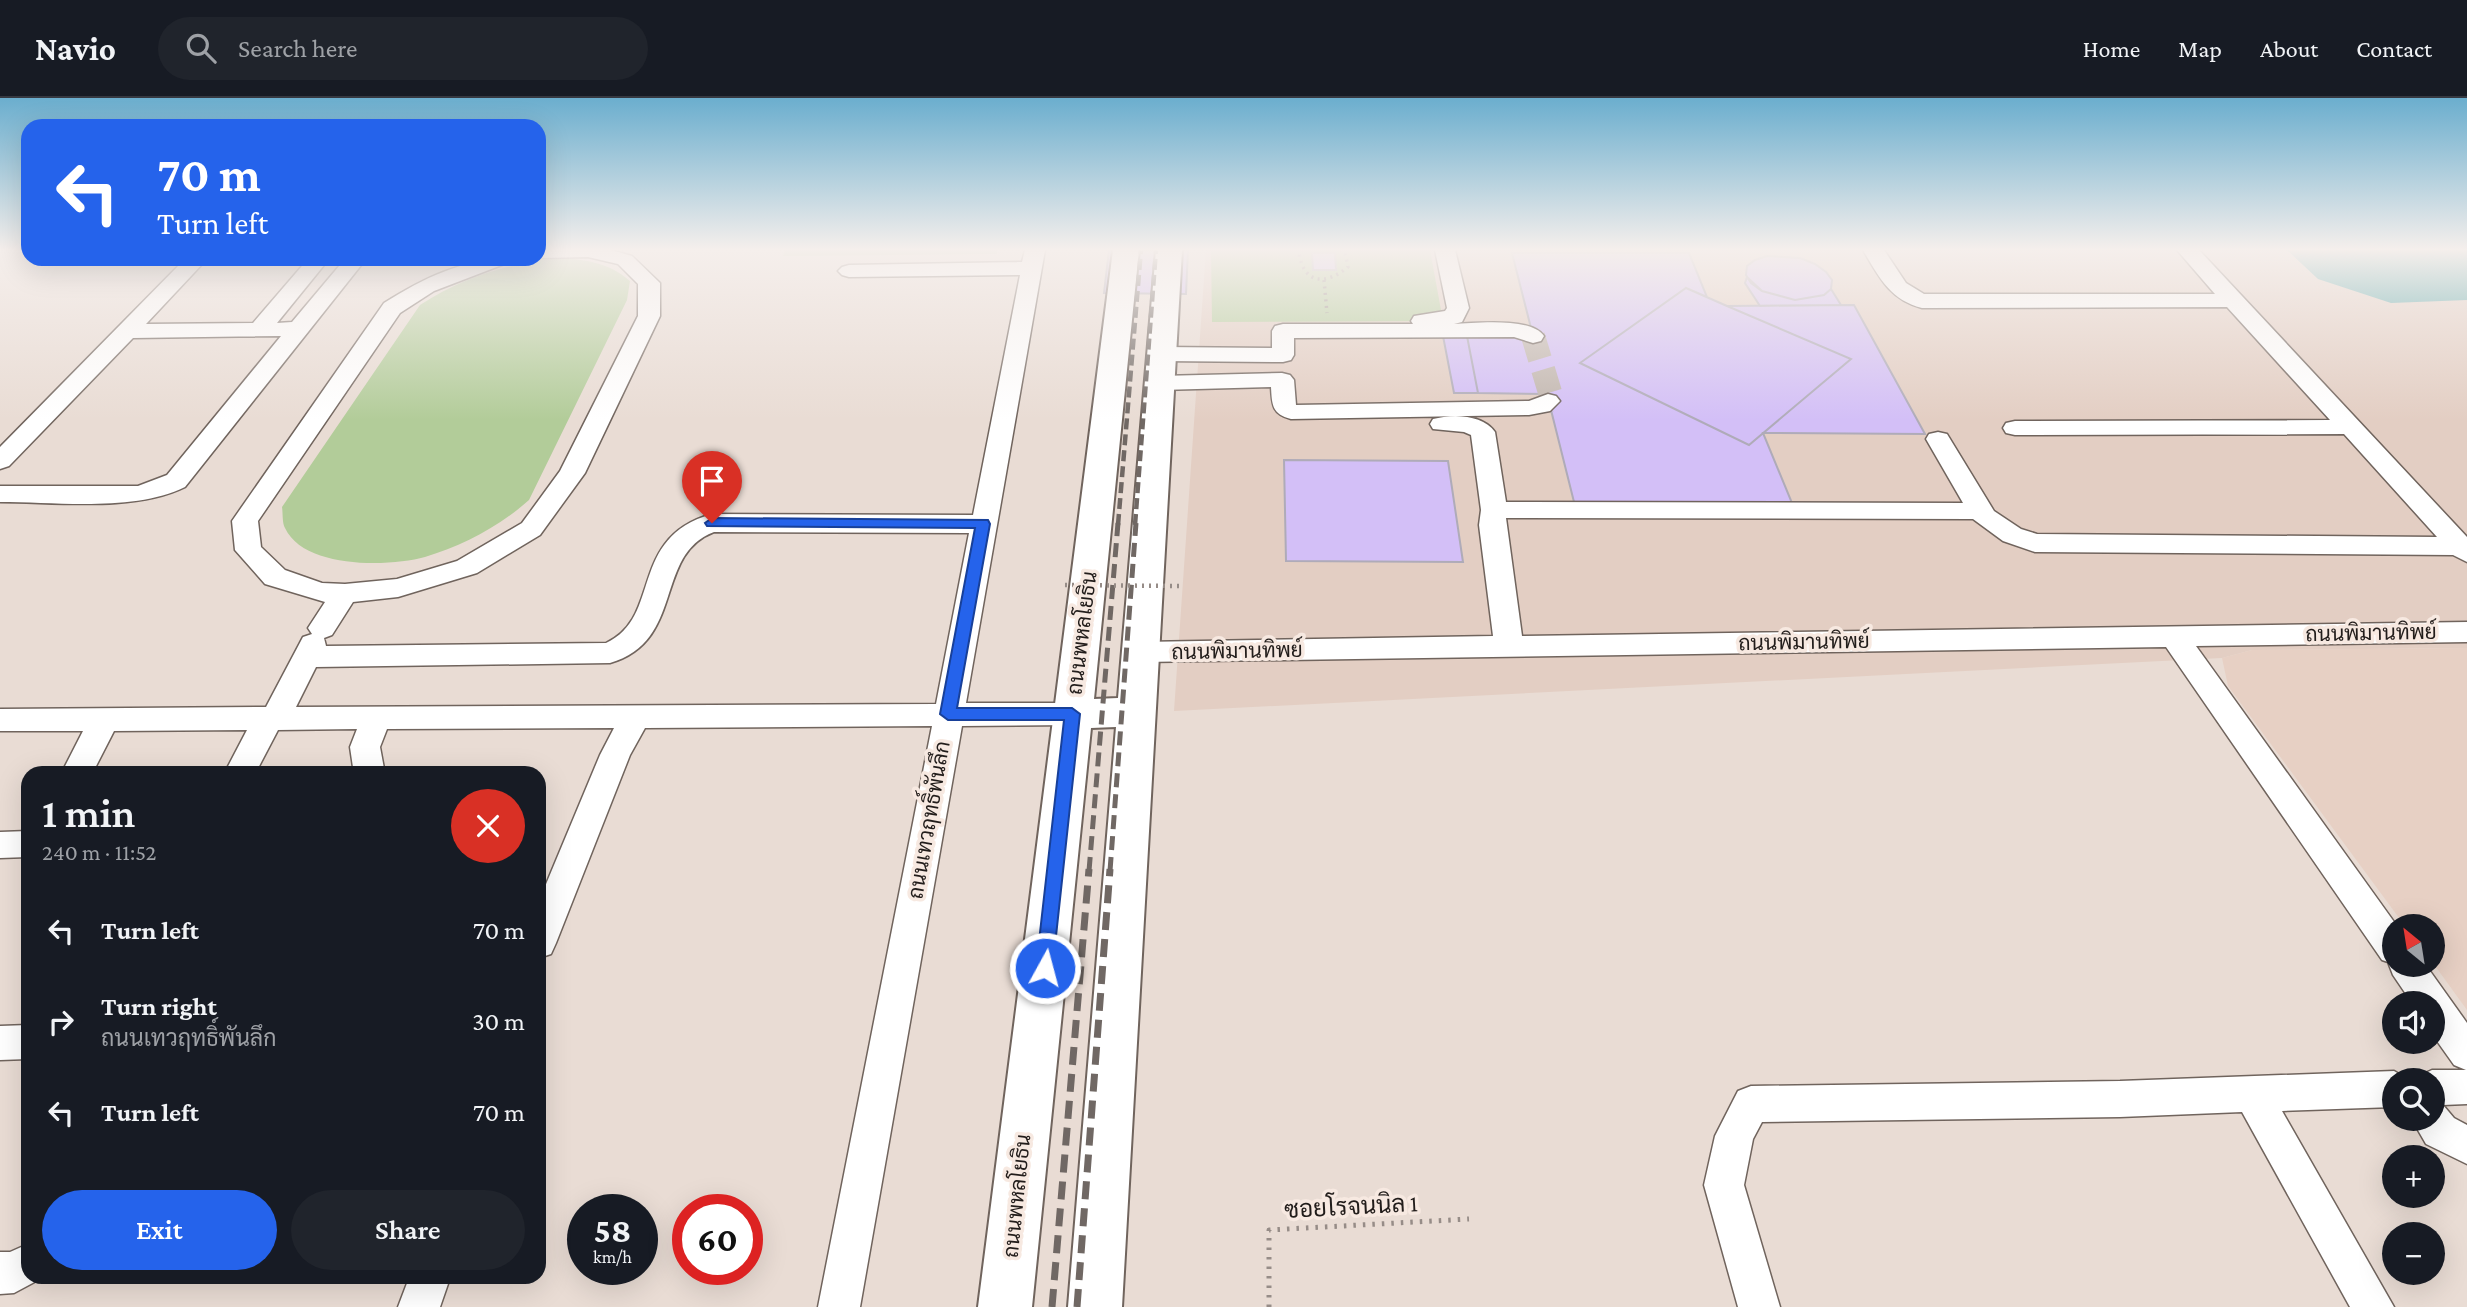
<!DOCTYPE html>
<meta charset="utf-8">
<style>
:root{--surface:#171b24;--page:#20242c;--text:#f1f3f6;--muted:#9ea1a6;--line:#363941;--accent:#2563eb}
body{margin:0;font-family:"Crimson Pro",Sarabun,serif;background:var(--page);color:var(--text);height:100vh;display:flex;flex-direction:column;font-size:26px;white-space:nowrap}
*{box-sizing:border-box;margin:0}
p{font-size:23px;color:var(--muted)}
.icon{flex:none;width:38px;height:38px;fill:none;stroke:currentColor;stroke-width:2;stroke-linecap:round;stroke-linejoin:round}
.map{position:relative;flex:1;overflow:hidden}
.sheet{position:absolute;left:21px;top:668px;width:525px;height:518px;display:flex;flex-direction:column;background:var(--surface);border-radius:21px;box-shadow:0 7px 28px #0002}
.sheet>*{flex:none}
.guide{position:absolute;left:21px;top:21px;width:525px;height:147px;border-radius:21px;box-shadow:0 7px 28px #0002;background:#2563eb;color:#fff;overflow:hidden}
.needle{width:46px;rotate:330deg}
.fabs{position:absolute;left:2382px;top:816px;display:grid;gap:14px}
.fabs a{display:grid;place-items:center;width:63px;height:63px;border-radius:50%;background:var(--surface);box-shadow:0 7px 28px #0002;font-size:35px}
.speed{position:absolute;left:567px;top:1096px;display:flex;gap:14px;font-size:35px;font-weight:700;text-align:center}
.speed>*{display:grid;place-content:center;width:91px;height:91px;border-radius:50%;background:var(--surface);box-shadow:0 7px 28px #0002;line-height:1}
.speed small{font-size:18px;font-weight:400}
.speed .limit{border:10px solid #d22;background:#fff;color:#111}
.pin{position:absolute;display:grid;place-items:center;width:60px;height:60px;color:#fff;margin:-72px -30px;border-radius:50% 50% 50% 0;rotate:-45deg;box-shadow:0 0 7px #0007}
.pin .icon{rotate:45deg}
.me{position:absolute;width:77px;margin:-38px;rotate:7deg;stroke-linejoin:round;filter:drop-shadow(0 0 5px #0008)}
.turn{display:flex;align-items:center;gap:24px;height:147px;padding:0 21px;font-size:32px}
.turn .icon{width:91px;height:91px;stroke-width:2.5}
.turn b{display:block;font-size:49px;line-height:60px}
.round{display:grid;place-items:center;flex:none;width:74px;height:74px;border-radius:37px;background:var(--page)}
.overview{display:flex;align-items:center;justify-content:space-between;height:119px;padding:0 21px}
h1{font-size:42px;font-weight:600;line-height:52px}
.cta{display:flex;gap:14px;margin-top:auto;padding:14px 21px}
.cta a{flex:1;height:80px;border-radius:42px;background:var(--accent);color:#fff;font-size:28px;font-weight:600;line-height:80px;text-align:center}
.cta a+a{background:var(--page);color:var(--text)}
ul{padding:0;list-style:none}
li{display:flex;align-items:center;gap:21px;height:91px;padding:0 21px}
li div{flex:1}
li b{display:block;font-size:26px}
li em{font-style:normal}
header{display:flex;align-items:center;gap:42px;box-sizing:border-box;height:98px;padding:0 35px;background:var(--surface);border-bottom:2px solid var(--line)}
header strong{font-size:33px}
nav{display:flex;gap:38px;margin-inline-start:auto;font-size:24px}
.search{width:490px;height:63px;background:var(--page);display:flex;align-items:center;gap:18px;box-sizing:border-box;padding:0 24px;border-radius:38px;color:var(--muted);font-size:26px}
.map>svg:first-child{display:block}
.built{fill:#e3cec3}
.education{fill:#e7d0c4}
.green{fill:#b2cc99}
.water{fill:#51a4a7}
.building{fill:#d3bff7;stroke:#afabb8;stroke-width:2}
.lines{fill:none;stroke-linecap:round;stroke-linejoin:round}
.minor-tunnel{stroke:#c1b6af;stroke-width:24;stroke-dasharray:24 11;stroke-linecap:butt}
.minor-casing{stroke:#70645d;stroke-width:3}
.major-casing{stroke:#70645d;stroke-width:4}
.path-far1{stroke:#968c87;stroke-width:3.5;stroke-dasharray:2 4.5;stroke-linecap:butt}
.path{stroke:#968c87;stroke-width:5;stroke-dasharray:2.5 7;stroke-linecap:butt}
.minor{fill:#fff;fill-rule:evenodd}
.major{fill:#fff;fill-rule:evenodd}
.rail-far2{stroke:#706864;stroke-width:4.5;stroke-dasharray:11 5;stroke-linecap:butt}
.rail-far1{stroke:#706864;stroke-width:5;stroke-dasharray:14 7;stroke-linecap:butt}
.rail{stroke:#706864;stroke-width:7;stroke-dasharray:18 9;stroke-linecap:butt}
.path-bridge{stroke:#968c87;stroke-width:4.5;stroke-dasharray:2 5;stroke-linecap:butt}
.route{fill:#2563eb;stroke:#184099;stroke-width:2}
.labels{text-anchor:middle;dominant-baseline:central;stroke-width:7;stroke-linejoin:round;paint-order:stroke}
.street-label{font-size:21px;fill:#221d1b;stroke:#f7e9e1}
.near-street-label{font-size:24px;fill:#221d1b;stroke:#f7e9e1}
</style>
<header>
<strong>Navio</strong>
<div class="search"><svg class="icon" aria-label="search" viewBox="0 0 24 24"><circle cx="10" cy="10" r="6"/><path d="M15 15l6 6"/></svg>Search here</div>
<nav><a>Home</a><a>Map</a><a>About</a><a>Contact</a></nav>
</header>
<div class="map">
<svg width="2467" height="1209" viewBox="0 0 2467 1209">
<rect width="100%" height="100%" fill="#e9dcd4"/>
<path class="built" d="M 1206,152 L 2467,152 L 2467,550 L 2252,552 L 2222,560 L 1174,613 Z"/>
<path class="education" d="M 2467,550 L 2467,912 L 2433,865 L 2432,828 L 2405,828 L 2228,588 L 2222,560 L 2252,552 Z"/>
<path class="green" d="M 785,152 L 997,152 L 997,156 L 783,158 Z
M 1211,152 L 1430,152 L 1443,223 L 1212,224 Z
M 553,160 C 582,161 607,163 630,183 L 627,202 L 529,402 C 500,428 463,448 425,459 C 389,469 304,471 285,430 C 282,425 283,415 282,409 L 420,207 C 462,180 504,167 553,160 Z"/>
<path class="water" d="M 2287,152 L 2467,152 L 2467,202 L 2391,205 L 2318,181 Z"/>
<path class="building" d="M 1109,152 L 1188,152 L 1186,196 L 1104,195 Z
M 1312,155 L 1335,155 L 1336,172 L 1313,172 Z
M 1512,155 L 1689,155 L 1707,199 L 1686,190 L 1580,265 L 1749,347 L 1851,261 L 1727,208 L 1854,207 L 1925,336 L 1763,335 L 1792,405 L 1574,404 L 1547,296 L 1478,295 L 1467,238 L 1533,238 Z
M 1767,158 L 1800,160 L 1815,166 L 1826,174 L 1832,182 L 1831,191 L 1824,197 L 1795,202 L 1762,193 L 1751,185 L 1746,177 L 1747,168 L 1755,162 Z
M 1747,179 L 1762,193 L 1795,202 L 1824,197 L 1831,191 L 1841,207 L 1760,208 L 1745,185 Z
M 1686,190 L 1727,208 L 1851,261 L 1749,347 L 1580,265 Z
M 1443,238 L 1467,238 L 1478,295 L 1454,295 Z
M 1284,362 L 1448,363 L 1463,464 L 1286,463 Z"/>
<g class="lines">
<path class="minor-tunnel" d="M 1533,238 L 1552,301 L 1548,303"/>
<g class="minor-casing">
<path id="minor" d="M 539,152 L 611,152 L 632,158 L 660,185 L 660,218 L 585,375 L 540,437 L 477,475 L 398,499 L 353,504 L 332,537 L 324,540 L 326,548 L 606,545 C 663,519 627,440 712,416 L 973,417 L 1020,177 L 849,179 L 842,177 L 838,173 L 842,169 L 849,167 L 1022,164 L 1025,152 L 1045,152 L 966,605 L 1072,605 L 1083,608 L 1087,616 L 1083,624 L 1072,627 L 962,628 L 860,1209 L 818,1209 L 932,628 L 645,630 L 630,657 L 556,845 L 551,856 L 539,860 L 539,803 L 600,657 L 614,630 L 387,631 L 380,649 L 385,676 L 354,676 L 350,649 L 357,631 L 278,632 L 255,676 L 224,676 L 247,632 L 114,633 L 92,676 L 61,676 L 83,633 L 0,633 L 0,611 L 266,609 L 303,539 L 312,536 L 308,530 L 325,504 L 265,486 L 235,452 L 232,423 L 384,205 C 424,180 462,161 510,161 L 507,165 L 434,193 L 400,215 L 258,423 L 261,449 L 285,472 L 322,485 L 345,486 L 397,481 L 457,463 L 522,425 L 560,373 L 638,218 L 638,186 L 618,166 L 588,159 L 539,160 ZM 714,434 L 969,435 L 936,606 L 296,609 L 316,569 L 610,565 C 686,543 653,457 714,434 Z
M 1435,152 L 1455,152 L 1469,210 L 1462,224 L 1454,226 C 1476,225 1531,219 1544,238 L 1541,243 L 1533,245 L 1514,239 L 1294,240 L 1294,257 L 1291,262 L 1283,264 L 1162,263 L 1154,261 L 1151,256 L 1154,251 L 1162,249 L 1272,250 L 1272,233 L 1275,228 L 1283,226 L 1413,226 L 1411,223 L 1414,218 L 1445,213 L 1447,210 Z
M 1863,152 L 1884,152 L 1906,185 L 1924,196 L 2215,196 L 2177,152 L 2199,152 L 2467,439 L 2467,464 L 2453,457 L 2035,454 L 2003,443 L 1973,421 L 1506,420 L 1522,538 L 2467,524 L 2467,544 L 2196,548 L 2397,828 L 2394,828 L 2394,866 L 2425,866 L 2467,925 L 2467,1006 L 2443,1007 L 2454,1020 L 2467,1027 L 2467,1066 L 2426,1046 L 2411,1020 L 2432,1020 L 2432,982 L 2417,982 L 2419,978 L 2432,972 L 2466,972 L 2454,967 L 2432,936 L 2432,905 L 2412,905 L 2393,877 L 2388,864 L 2382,862 L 2166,549 L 1142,564 L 1132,561 L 1128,554 L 1132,547 L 1142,544 L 1493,538 L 1479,427 L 1481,412 L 1471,337 L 1464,334 L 1433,331 L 1430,326 L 1433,321 C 1452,316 1483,316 1495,334 L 1506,404 L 1963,405 L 1926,341 L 1929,336 L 1938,334 L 1947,336 L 1994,413 L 2021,431 L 2037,436 L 2437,439 L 2344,336 L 2015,337 L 2006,335 L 2003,330 L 2006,325 L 2015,323 L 2330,322 L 2227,209 L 1922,210 C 1890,202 1879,179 1863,152 Z
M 185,161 L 207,161 L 146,226 L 253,225 L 308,161 L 329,161 L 277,225 L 292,224 L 345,161 L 366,161 L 185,389 C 135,414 57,404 0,404 L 0,388 L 138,388 L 167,377 L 281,238 L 133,240 L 9,368 L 0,371 L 0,349 Z
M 1282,275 L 1290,277 L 1294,282 L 1296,307 L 1529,303 L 1548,296 L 1556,298 L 1560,303 L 1550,313 L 1529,317 L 1291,321 C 1272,316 1272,307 1271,289 L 1160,292 L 1152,290 L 1148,285 L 1152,280 L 1160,278 Z
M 28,733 L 28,759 L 0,760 L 0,734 Z
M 28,927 L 28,961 L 0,962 L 0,928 Z
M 2394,973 L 2409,982 L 2394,982 L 2394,1009 L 2282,1013 L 2394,1209 L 2350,1209 L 2242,1014 L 2120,1019 L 1762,1024 L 1753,1041 L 1744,1087 L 1780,1209 L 1738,1209 L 1704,1087 L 1715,1038 L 1738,993 L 1751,988 L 2120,983 Z
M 28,1146 L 28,1180 L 42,1180 L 14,1195 L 0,1196 L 0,1154 L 10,1154 Z
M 409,1180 L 450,1180 L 440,1209 L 398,1209 Z"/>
</g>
<g class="major-casing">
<path id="major" d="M 1113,152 L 1139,152 L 1094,601 L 1118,600 L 1156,152 L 1182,152 L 1122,1209 L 1068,1209 L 1116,629 L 1091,630 L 1032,1209 L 978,1209 Z"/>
</g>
<path class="path-far1" d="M 1303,152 L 1299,155 C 1304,187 1326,187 1348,169 L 1345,154 L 1340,152
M 1324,182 L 1327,215"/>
<path class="path" d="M 1269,1209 L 1269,1132 L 1469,1121"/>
<use href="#minor" class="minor"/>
<use href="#major" class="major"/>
<path class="rail-far2" d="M 1118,427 L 1141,152
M 1135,427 L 1156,152"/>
<path class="rail-far1" d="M 1089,773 L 1118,425
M 1110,773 L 1136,425"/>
<path class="rail" d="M 1052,1209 L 1089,771
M 1077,1209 L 1110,771"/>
<path class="path-bridge" d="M 1065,487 L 1180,488"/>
</g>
<linearGradient id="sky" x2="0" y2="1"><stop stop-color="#6baece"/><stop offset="0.47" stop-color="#f5efec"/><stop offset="1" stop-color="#f5efec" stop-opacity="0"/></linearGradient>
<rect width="2467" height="322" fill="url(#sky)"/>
<path class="route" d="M 712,420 L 988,422 L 990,426 L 957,610 L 1072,610 L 1080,616 L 1052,875 L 1045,878 L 1038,875 L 1036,870 L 1064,622 L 948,622 L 940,616 L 975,430 L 707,428 L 705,425 Z"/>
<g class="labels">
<g class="street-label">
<text transform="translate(1082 535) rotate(-83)">ถนนพหลโยธิน</text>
<text transform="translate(2371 535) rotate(-1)">ถนนพิมานทิพย์</text>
<text transform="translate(1804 544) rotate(-1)">ถนนพิมานทิพย์</text>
<text transform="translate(1237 553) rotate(-1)">ถนนพิมานทิพย์</text>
<text transform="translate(929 722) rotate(-80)">ถนนเทวฤทธิ์พันลึก</text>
<text transform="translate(1017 1098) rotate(-84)">ถนนพหลโยธิน</text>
</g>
<g class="near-street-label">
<text transform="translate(1351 1108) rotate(-3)">ซอยโรจนนิล 1</text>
</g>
</g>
</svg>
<div class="fabs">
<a><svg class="needle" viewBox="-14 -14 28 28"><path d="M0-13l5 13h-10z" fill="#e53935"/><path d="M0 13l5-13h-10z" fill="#9ea1a6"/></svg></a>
<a><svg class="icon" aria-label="sound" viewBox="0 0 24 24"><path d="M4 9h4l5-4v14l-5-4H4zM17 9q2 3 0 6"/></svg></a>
<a><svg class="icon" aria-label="search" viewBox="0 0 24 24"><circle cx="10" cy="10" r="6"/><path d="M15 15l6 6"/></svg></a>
<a>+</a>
<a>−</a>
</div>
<div class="speed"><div>58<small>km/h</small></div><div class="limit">60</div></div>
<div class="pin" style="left:712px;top:425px;background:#d93025"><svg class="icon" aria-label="arrive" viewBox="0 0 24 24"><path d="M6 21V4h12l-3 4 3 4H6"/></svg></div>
<svg class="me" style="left:1045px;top:870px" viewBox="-20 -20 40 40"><circle r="17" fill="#2563eb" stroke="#fff" stroke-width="3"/><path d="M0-11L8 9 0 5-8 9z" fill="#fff"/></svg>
<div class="guide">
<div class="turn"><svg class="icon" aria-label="left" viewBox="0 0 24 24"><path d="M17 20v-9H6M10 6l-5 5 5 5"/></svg><div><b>70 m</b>Turn left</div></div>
</div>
<section class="sheet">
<div class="overview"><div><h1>1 min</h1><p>240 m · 11:52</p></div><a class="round" style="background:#d93025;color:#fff"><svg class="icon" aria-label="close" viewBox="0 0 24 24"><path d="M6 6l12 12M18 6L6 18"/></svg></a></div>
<ul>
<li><svg class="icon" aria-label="left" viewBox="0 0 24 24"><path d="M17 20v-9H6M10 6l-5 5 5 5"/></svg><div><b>Turn left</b></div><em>70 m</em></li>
<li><svg class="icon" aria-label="right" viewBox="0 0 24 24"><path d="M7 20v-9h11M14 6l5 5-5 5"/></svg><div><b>Turn right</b><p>ถนนเทวฤทธิ์พันลึก</p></div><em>30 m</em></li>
<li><svg class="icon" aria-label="left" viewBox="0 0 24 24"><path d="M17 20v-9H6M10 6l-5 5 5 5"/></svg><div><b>Turn left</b></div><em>70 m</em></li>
</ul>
<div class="cta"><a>Exit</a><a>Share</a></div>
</section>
</div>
